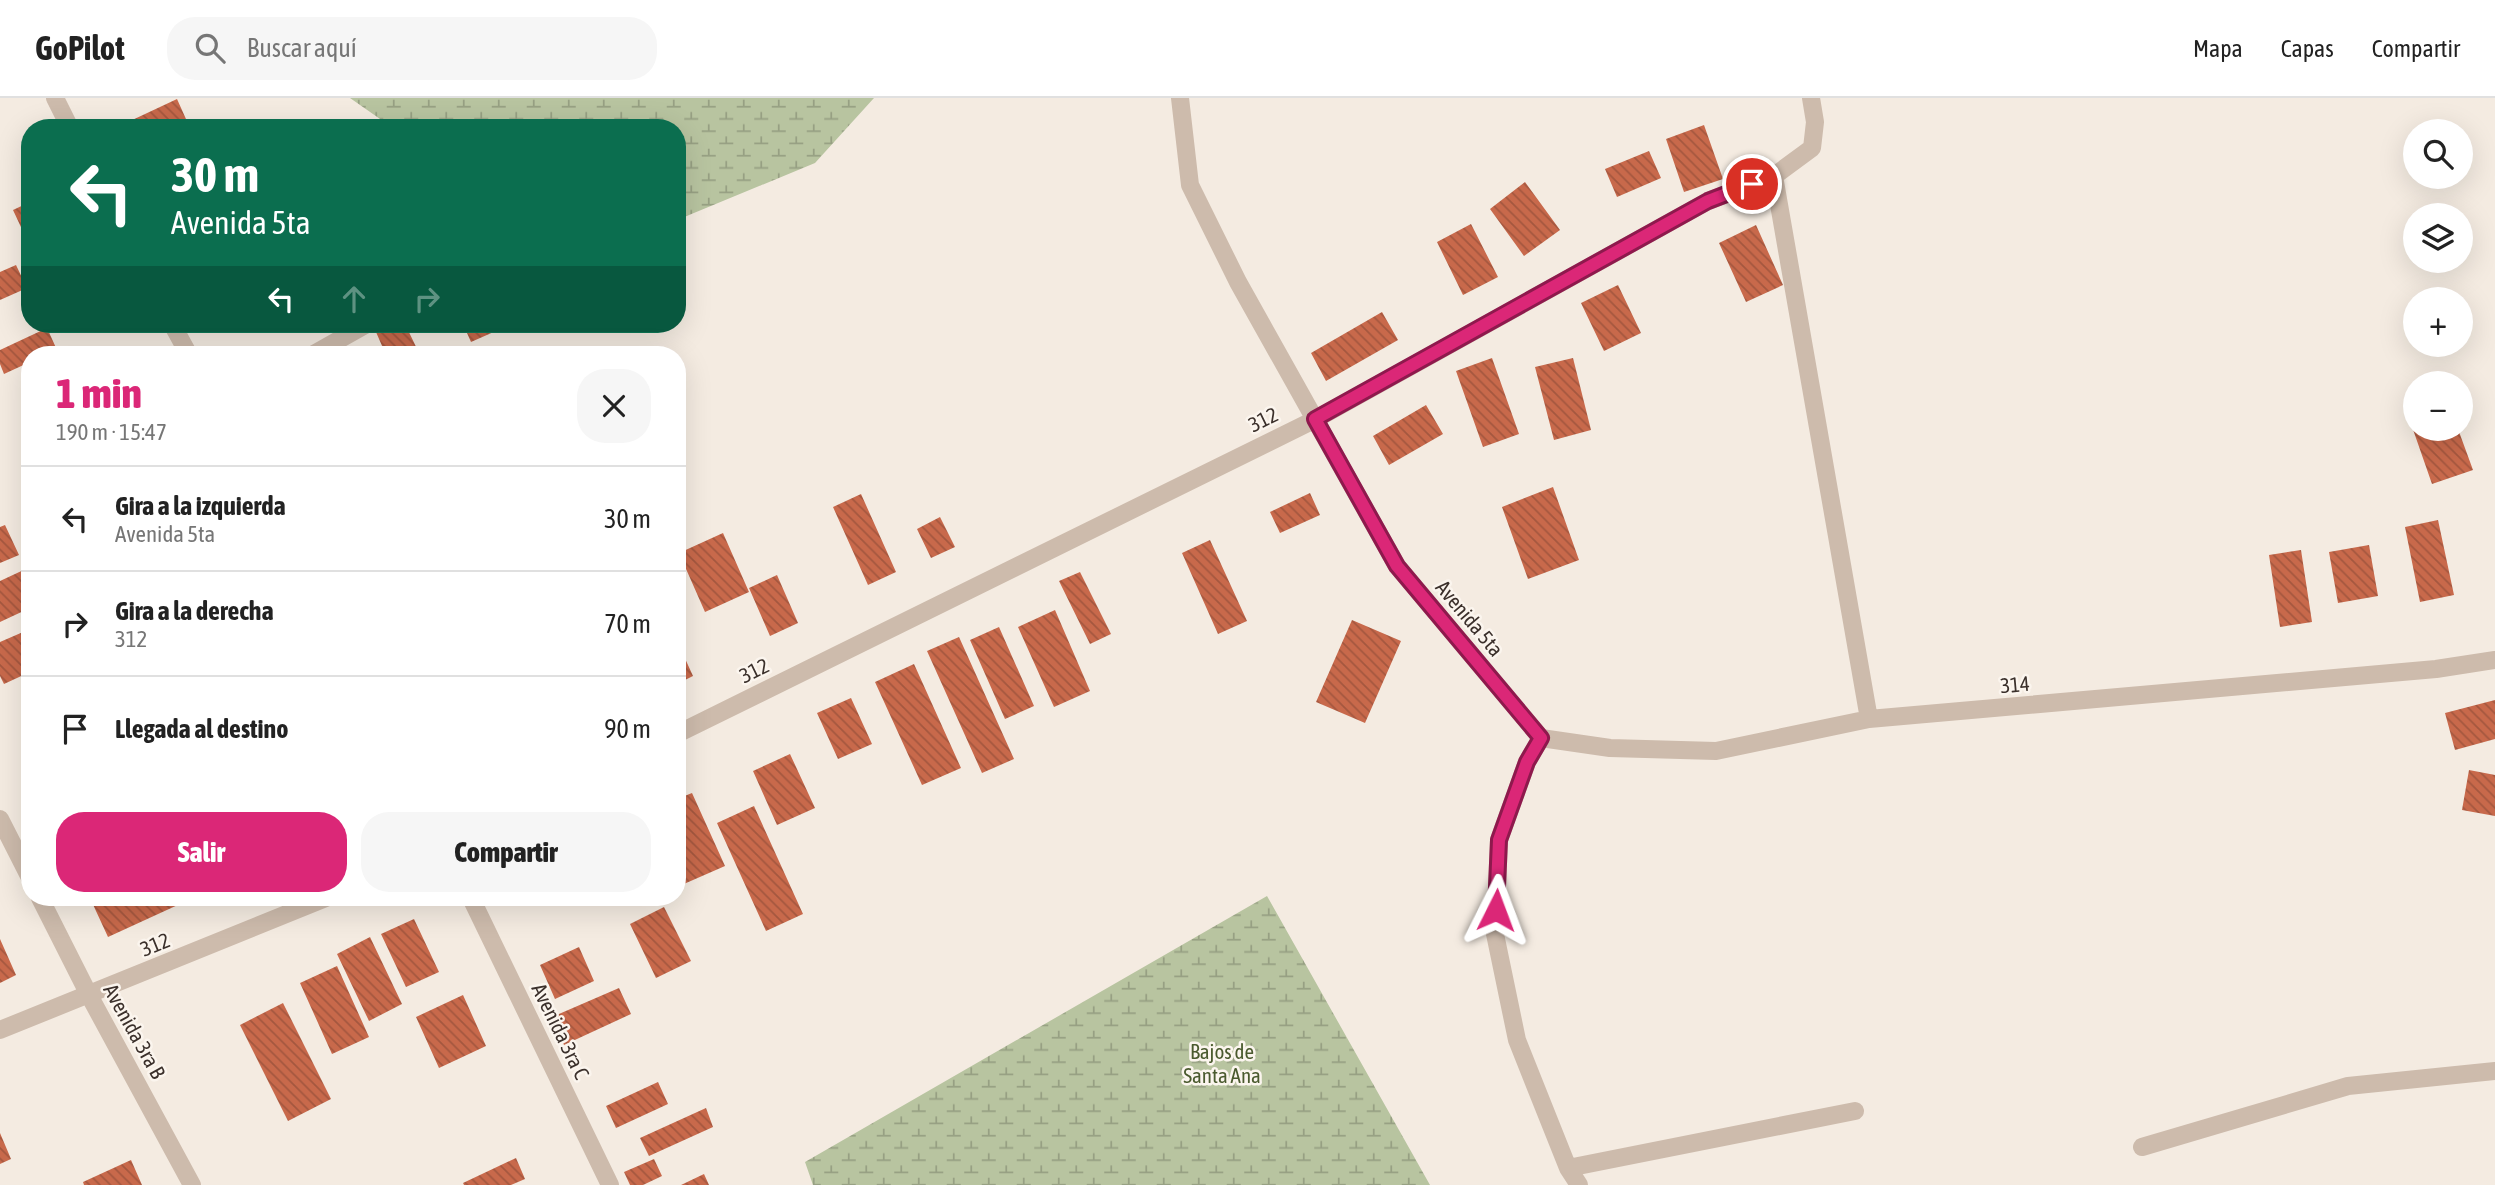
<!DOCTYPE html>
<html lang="es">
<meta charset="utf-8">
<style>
:root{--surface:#fff;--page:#f6f6f6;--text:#222;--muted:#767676;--line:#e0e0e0;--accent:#db2777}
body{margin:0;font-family:"Asap Condensed",sans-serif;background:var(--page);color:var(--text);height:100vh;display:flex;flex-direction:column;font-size:26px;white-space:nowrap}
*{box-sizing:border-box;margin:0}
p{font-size:23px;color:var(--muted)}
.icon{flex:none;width:38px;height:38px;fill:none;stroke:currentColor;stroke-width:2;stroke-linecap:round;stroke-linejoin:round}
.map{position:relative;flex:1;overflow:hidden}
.side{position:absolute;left:21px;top:248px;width:665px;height:560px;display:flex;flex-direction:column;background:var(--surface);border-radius:28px;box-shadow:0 7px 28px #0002}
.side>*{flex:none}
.banner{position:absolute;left:21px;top:21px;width:665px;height:214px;border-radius:28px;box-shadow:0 7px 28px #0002;background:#0b6e4f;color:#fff;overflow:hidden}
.fabs{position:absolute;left:2403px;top:21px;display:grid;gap:14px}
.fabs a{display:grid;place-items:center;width:70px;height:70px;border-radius:50%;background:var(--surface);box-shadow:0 7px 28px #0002;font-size:35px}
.pin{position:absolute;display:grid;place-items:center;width:60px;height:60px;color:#fff;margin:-30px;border:4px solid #fff;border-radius:50%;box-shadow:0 2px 7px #0007}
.me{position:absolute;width:77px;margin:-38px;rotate:3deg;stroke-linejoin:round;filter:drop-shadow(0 0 5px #0008)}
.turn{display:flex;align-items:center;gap:24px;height:147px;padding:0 35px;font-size:32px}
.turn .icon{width:91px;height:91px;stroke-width:2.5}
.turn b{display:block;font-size:49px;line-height:60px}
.lanes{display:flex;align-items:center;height:66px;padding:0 35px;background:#0003;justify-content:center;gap:35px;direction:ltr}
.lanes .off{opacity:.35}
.round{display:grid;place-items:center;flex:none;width:74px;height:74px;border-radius:28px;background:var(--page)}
.summary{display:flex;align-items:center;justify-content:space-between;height:119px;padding:0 35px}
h1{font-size:42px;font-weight:800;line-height:52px;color:var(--accent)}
.button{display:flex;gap:14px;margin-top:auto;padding:14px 35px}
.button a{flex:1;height:80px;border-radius:28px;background:var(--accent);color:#fff;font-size:28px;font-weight:800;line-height:80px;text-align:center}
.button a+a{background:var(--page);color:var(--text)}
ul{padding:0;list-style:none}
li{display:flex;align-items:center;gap:21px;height:105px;padding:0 35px;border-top:2px solid var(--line)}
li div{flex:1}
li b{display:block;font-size:26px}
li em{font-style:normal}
header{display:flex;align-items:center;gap:42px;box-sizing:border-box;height:98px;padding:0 35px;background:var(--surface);border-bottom:2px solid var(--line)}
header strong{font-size:33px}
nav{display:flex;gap:38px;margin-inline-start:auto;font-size:24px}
.search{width:490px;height:63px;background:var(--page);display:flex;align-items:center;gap:18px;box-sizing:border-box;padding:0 24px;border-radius:28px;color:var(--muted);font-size:26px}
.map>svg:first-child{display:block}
.wetland{fill:url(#wetland-marsh)}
.building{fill:url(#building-back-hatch)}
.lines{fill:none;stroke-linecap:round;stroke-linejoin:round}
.minor{stroke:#cdbbac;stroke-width:18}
.route-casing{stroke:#8e194d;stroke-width:18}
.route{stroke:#db2777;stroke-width:12}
.labels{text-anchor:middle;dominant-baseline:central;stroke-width:5;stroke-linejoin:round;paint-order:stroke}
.street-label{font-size:21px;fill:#3b302b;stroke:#fbf5ee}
.park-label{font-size:21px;fill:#4a5a2e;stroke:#fbf5ee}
</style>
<header>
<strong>GoPilot</strong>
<div class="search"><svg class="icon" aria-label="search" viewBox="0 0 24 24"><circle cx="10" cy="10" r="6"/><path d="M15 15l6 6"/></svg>Buscar aquí</div>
<nav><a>Mapa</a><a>Capas</a><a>Compartir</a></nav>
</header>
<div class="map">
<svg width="2495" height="1087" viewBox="0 0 2495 1087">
<defs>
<pattern id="wetland-marsh" width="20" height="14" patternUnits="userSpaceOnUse" patternTransform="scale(1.75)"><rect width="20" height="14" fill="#b8c4a0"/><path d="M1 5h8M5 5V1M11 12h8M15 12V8" fill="none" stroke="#97a083"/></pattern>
<pattern id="building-back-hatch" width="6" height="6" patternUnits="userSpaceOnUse" patternTransform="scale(1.75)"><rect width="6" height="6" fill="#c8694b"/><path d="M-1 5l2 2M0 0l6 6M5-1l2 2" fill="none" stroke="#a4573f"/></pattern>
</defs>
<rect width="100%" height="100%" fill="#f4ebe1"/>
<path class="wetland" d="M 350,0 L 874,0 L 815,65 L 677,122 L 677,30 L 393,30 Z
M 1267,798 L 1430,1087 L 813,1087 L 805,1064 Z"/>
<path class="building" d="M 177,1 L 190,30 L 131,30 L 128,24 Z
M 1704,27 L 1723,81 L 1684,94 L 1666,41 Z
M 1649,53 L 1661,80 L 1617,99 L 1605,71 Z
M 1525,84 L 1560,132 L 1524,158 L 1490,111 Z
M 30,104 L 30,141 L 27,142 L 13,112 Z
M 1471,126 L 1498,179 L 1463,197 L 1437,144 Z
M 1756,127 L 1783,187 L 1746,204 L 1719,145 Z
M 16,167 L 27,190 L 0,202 L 0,174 Z
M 1618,187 L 1641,235 L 1604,253 L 1581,205 Z
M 1382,214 L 1398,242 L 1326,283 L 1311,255 Z
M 394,226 L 405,226 L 420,257 L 386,257 L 376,234 Z
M 463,226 L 504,226 L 505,229 L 471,244 Z
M 47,230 L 57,252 L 45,257 L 30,257 L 30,264 L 4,276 L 0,266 L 0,252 Z
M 1492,260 L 1519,336 L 1483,349 L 1456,273 Z
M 1573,260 L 1591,332 L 1554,342 L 1535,269 Z
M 1426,307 L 1443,336 L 1389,367 L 1373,338 Z
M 2415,318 L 2415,331 L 2458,331 L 2473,372 L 2432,386 L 2409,320 Z
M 1553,389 L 1579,462 L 1528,481 L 1502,409 Z
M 1310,395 L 1320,417 L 1280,435 L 1270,414 Z
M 861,396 L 896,474 L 868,487 L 833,409 Z
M 940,419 L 955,449 L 931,460 L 917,431 Z
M 2438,422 L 2454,497 L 2420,504 L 2405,429 Z
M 5,427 L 19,457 L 0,465 L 0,429 Z
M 723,435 L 749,494 L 705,514 L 679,455 Z
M 1210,442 L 1247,523 L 1218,536 L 1182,455 Z
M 2369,447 L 2378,498 L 2338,505 L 2329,454 Z
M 2301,452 L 2312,524 L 2280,529 L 2269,457 Z
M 30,469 L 30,510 L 0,524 L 0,483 Z
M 1080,474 L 1111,536 L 1090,546 L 1059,483 Z
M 777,477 L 798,525 L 770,538 L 749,490 Z
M 1055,512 L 1090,593 L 1054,609 L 1018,529 Z
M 1352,522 L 1401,543 L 1365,625 L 1316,604 Z
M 999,529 L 1034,608 L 1005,621 L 970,542 Z
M 30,531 L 30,574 L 4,586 L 0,578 L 0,544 Z
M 959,539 L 1014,661 L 982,675 L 927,553 Z
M 677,543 L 693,578 L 677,586 Z
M 914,566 L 961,670 L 922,687 L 875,584 Z
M 851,600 L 872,646 L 838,661 L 817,615 Z
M 2495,602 L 2495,641 L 2455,652 L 2445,615 Z
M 790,656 L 815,710 L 777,727 L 753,673 Z
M 2469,672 L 2495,677 L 2495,718 L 2462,712 Z
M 692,695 L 725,768 L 677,789 L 677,701 Z
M 754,708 L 803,816 L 766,833 L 717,725 Z
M 90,800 L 193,800 L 108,839 Z
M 664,809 L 691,863 L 656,880 L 630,826 Z
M 414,821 L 439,874 L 406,889 L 381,836 Z
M 370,839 L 402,906 L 369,923 L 337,856 Z
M 0,841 L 16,877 L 0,885 Z
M 579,849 L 594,883 L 555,901 L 540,867 Z
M 337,868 L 369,939 L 332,956 L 300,885 Z
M 619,890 L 631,916 L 564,947 L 552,919 Z
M 463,897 L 486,948 L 439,970 L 416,919 Z
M 283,905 L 331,1001 L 288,1023 L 240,927 Z
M 658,984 L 668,1006 L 616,1030 L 606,1008 Z
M 706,1010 L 713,1029 L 649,1058 L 640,1040 Z
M 0,1035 L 11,1061 L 0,1066 Z
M 516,1060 L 525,1081 L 511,1087 L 464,1087 L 463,1085 Z
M 654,1061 L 662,1078 L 643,1087 L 630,1087 L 624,1074 Z
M 131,1062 L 142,1087 L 84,1087 L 83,1084 Z
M 704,1076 L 709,1087 L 681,1087 Z"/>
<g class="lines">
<path class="minor" d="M 55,0 L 70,30
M 1180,0 L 1190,87 L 1238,184 L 1397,468 L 1541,640
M 1774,78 L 1869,621
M 172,226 L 189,257
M 312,257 L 367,226
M 677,636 L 1316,321 L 1708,103 L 1774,78 L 1812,50 L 1815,24 L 1811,0
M 1541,640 L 1610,650 L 1716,653 L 1869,621 L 2436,571 L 2495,562
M 1541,640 L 1527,664 L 1499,742 L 1495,836 L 1517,942 L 1568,1070 L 1579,1087
M 0,721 L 30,780
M 40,800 L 89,897 L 192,1087
M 471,800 L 610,1087
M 0,932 L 326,800
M 2142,1049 L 2348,988 L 2495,973
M 1568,1070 L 1855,1013"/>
</g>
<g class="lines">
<g class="route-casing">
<path id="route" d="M 1496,812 L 1499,742 L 1527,664 L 1541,640 L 1397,468 L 1315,321 L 1708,103 L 1752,86"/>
</g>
<use href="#route" class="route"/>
</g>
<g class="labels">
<g class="street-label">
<text transform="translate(1263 321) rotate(-26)">312</text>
<text transform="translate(1470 520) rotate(50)">Avenida 5ta</text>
<text transform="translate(754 572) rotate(-26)">312</text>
<text transform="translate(2015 586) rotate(-5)">314</text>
<text transform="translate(155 846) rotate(-22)">312</text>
<text transform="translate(135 933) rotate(61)">Avenida 3ra B</text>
<text transform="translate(561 933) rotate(64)">Avenida 3ra C</text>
</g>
<g class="park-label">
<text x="1222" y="953">Bajos de<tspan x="1222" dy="24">Santa Ana</tspan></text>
</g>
</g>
</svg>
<div class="fabs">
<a><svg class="icon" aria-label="search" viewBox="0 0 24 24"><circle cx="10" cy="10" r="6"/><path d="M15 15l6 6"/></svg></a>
<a><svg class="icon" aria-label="layers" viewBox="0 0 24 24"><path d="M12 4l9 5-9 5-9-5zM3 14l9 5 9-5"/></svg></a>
<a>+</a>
<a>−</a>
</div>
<div class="pin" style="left:1752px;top:86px;background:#d93025"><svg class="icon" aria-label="arrive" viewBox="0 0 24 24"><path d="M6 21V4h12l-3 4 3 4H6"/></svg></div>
<svg class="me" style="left:1496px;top:812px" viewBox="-20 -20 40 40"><path d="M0-17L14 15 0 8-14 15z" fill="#db2777" stroke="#fff" stroke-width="4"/></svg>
<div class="banner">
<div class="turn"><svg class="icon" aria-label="left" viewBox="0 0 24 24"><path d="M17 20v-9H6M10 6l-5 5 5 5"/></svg><div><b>30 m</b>Avenida 5ta</div></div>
<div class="lanes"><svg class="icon" aria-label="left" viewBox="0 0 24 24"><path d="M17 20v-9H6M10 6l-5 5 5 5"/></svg><svg class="icon off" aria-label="ahead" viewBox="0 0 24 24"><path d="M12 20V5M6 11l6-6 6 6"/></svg><svg class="icon off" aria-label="right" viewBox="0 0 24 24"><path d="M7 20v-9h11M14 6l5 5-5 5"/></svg></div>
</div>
<section class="side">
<div class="summary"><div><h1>1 min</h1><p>190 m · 15:47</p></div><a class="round"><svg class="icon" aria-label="close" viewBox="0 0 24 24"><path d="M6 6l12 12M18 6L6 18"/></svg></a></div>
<ul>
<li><svg class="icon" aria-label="left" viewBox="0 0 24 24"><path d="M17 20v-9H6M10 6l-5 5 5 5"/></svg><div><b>Gira a la izquierda</b><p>Avenida 5ta</p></div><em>30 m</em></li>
<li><svg class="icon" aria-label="right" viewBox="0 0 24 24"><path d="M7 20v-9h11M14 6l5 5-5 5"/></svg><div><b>Gira a la derecha</b><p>312</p></div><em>70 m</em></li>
<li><svg class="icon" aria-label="arrive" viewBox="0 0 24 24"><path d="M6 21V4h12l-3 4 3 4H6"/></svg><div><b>Llegada al destino</b></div><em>90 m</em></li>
</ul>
<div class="button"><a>Salir</a><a>Compartir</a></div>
</section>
</div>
